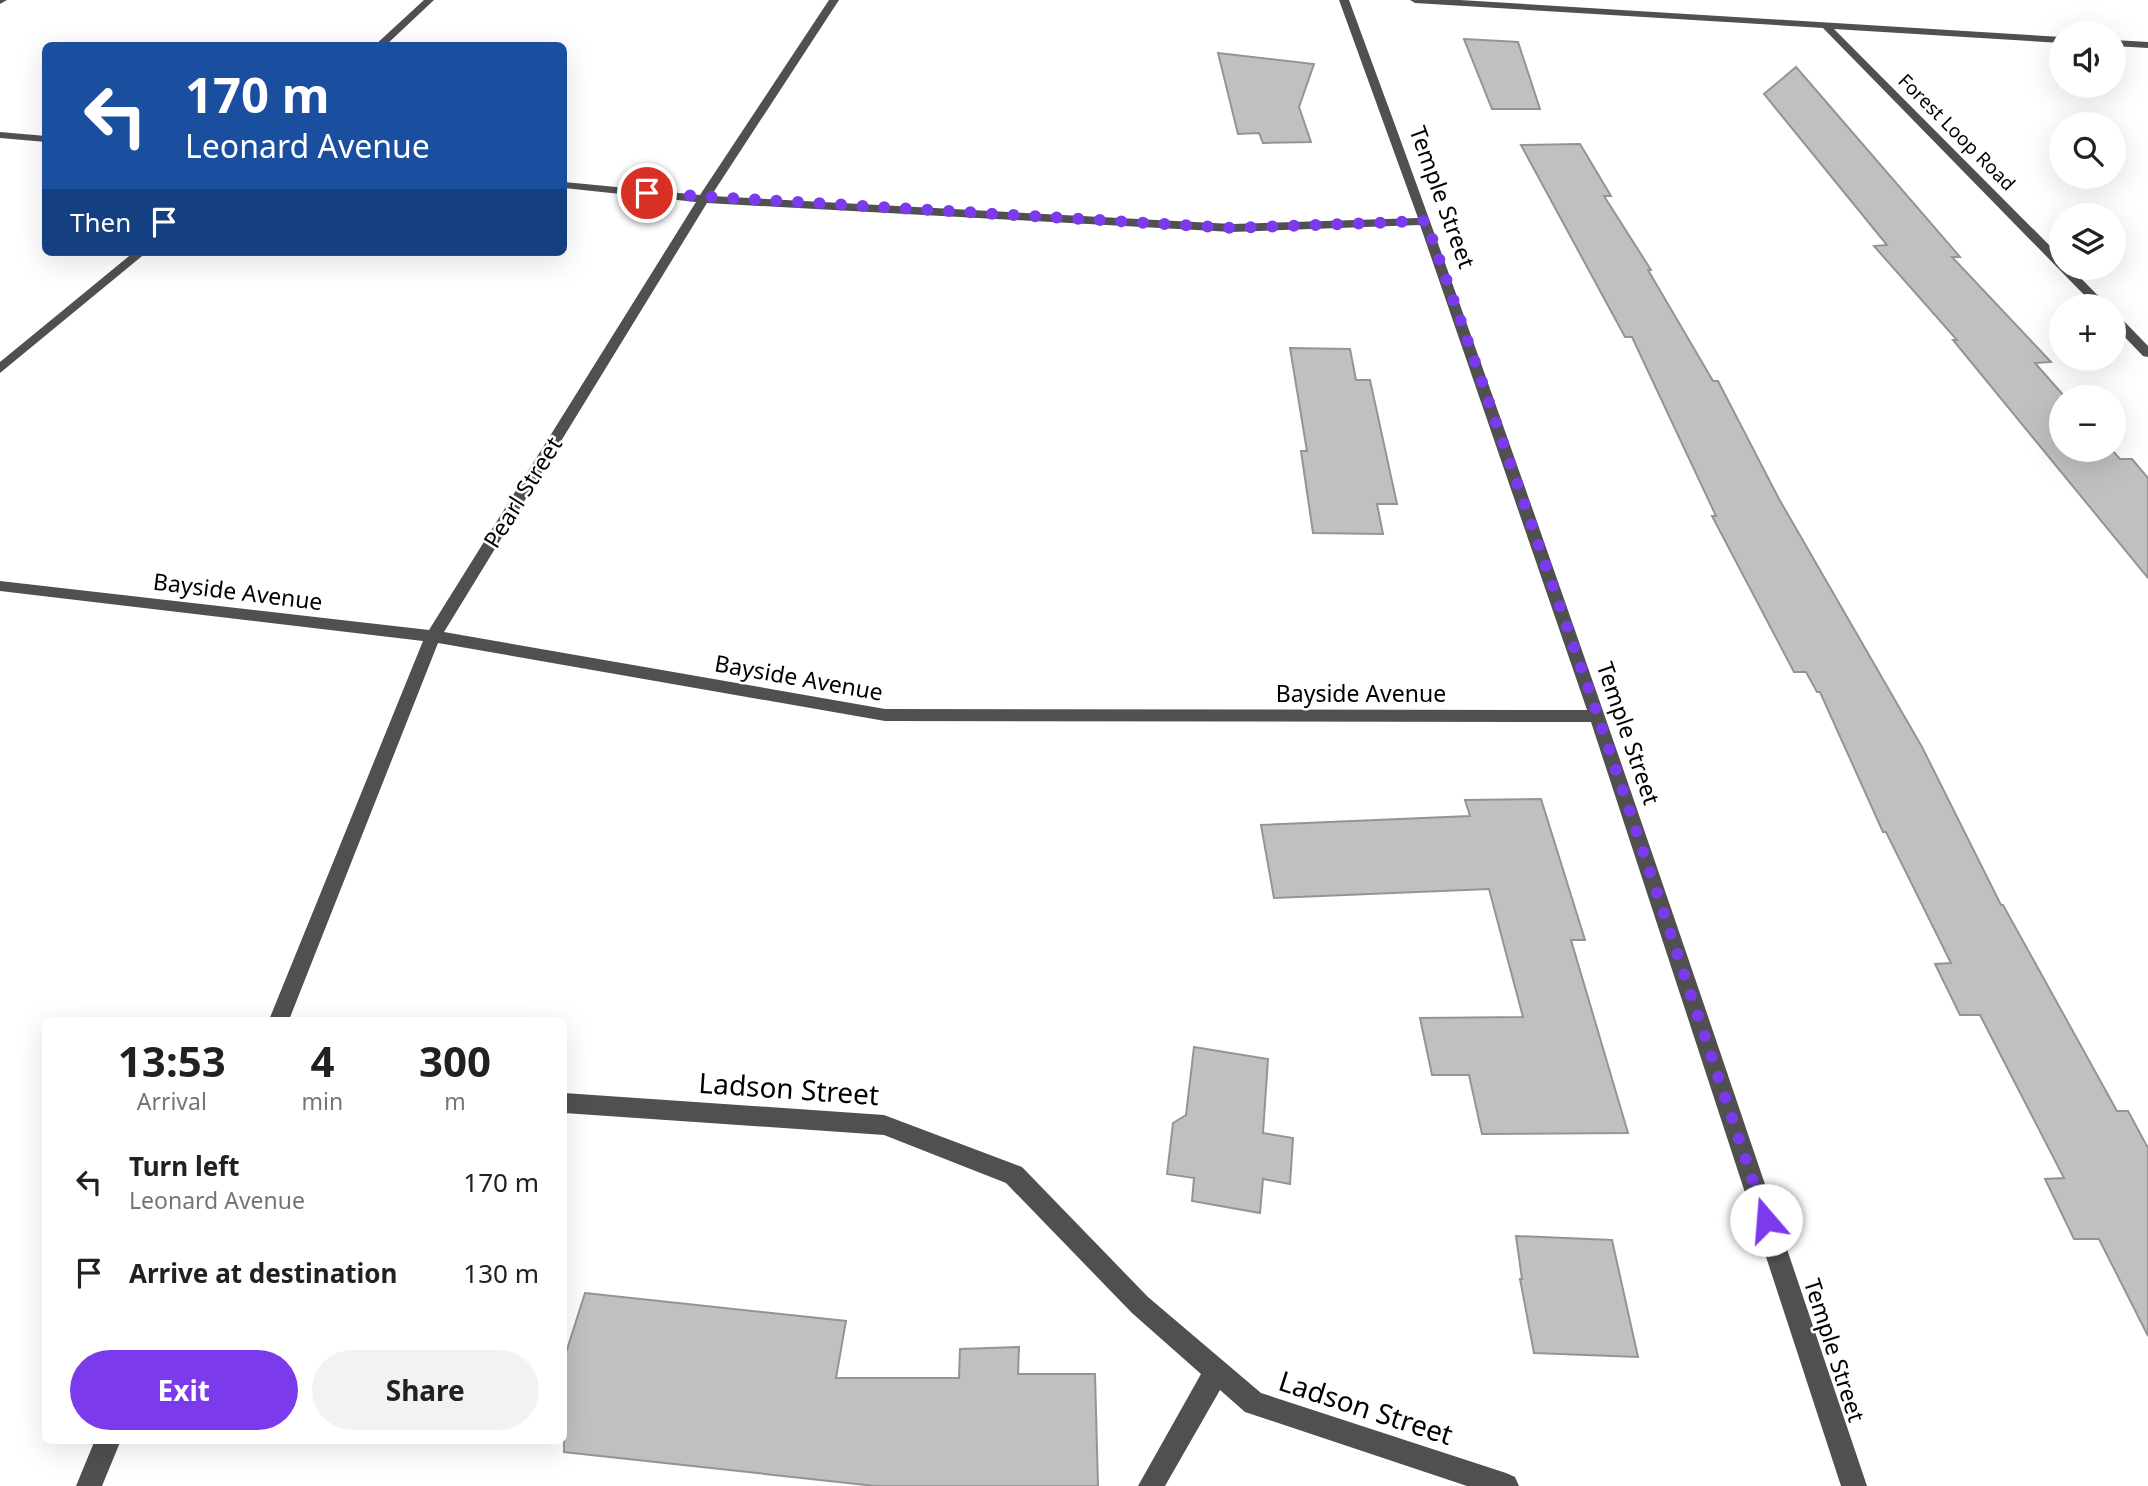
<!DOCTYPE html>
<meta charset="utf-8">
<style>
:root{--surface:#fff;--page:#f2f2f2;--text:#202124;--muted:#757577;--accent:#7c3aed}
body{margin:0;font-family:"Noto Sans",sans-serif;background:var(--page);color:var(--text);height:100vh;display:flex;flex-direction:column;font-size:26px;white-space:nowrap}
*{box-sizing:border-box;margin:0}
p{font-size:23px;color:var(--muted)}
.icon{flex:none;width:38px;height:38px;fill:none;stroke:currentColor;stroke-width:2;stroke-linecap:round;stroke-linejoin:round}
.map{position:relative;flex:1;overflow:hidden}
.sheet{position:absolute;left:42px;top:1017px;width:525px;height:427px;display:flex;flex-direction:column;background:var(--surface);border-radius:10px;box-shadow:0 7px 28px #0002}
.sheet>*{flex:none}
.guide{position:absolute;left:42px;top:42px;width:525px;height:214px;border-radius:10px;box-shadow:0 7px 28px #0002;background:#1a4fa0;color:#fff;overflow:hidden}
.fabs{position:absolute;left:2049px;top:21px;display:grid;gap:14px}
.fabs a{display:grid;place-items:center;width:77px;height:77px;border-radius:50%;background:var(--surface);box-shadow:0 7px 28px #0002;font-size:35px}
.pin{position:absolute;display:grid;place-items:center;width:60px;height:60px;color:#fff;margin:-30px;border:4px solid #fff;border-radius:50%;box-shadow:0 2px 7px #0007}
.me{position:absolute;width:77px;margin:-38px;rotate:342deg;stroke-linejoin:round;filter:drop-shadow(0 0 5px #0008)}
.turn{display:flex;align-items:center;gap:24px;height:147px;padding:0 28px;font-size:32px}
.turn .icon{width:91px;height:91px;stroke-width:2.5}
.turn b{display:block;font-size:49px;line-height:60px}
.then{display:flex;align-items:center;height:66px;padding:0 28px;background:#0003;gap:14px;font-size:26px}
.eta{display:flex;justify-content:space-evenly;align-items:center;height:119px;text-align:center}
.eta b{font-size:42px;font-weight:700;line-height:49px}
.action{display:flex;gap:14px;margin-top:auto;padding:14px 28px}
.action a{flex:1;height:80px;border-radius:42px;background:var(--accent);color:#fff;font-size:28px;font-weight:700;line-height:80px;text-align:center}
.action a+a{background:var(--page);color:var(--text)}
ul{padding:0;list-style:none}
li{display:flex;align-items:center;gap:21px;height:91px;padding:0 28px}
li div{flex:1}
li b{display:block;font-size:26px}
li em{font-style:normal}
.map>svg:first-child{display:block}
.building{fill:#c0c0c0;stroke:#949494;stroke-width:2}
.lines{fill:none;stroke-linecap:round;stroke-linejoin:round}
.minor{fill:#505050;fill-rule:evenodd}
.route{stroke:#7c3aed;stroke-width:12;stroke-dasharray:0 21.6}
.labels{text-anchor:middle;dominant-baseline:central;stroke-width:5;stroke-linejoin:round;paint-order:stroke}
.far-street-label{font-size:19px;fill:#000;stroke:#fff}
.street-label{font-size:23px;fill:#000;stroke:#fff}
.near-street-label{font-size:28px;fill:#000;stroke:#fff}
</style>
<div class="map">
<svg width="2148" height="1486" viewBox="0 0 2148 1486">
<rect width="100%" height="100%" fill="#fff"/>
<path class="building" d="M 1464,39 L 1518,42 L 1540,109 L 1492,109 Z
M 1218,53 L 1314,64 L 1299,107 L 1311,142 L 1263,143 L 1259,133 L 1238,134 Z
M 1796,67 L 1960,257 L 1952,257 L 2051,362 L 2035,363 L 2065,397 L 2062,397 L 2062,450 L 2112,450 L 2120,459 L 2132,459 L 2148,478 L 2148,578 L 1953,340 L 1957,340 L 1874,246 L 1887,245 L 1764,94 Z
M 1580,144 L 1611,196 L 1604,196 L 1651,270 L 1648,270 L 1713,381 L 1718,381 L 1779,499 L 1922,747 L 2001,905 L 2003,905 L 2117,1111 L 2128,1111 L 2148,1148 L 2148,1336 L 2099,1239 L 2074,1239 L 2045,1179 L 2064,1178 L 1980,1015 L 1960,1015 L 1935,964 L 1951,963 L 1886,832 L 1883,832 L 1820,692 L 1817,692 L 1806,672 L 1794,672 L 1712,516 L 1716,516 L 1632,337 L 1625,337 L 1521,145 Z
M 1290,348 L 1350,349 L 1356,380 L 1370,380 L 1397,504 L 1377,504 L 1383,534 L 1313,533 L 1301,451 L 1307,451 Z
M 1541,799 L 1585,940 L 1571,940 L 1628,1133 L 1482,1134 L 1469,1075 L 1432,1075 L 1420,1018 L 1523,1017 L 1489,889 L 1274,898 L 1261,825 L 1470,816 L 1465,800 Z
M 1194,1047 L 1268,1059 L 1263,1133 L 1293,1138 L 1290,1184 L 1263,1179 L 1260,1213 L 1192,1201 L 1194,1178 L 1167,1174 L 1173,1123 L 1186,1115 Z
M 1516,1236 L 1612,1240 L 1638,1357 L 1534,1353 L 1520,1279 L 1522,1279 Z
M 585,1293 L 846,1321 L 836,1378 L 959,1378 L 960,1349 L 1019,1347 L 1018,1374 L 1095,1374 L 1098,1486 L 875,1486 L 564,1452 L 564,1359 Z"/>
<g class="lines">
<path class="minor" d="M 0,0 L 7,0 L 0,4 Z
M 424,0 L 434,0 L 385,46 L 374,46 Z
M 829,0 L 839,0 L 711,196 L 1232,224 L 1418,218 L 1339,0 L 1349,0 C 1531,491 1699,988 1867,1486 L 1841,1486 L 1591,722 L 885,721 L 438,643 L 289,1020 L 269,1020 L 423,641 L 0,591 L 0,581 L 429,630 L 696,202 L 564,188 L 564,182 L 700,195 ZM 707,203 L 1232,232 L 1420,225 L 1587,710 L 885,709 L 444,632 Z
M 1410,0 L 1460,0 L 2062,37 L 2062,43 L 1834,29 L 2062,258 L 2062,268 L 2071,268 L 2108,306 L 2095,306 L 1823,28 L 1415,3 Z
M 2114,40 L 2148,42 L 2148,48 L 2114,46 Z
M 0,132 L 46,136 L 46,142 L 0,138 Z
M 134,252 L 147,252 L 0,373 L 0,362 Z
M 2114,315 L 2119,316 L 2148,346 L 2148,357 L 2143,356 L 2114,326 Z
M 564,1093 L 884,1115 L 1014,1164 L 1022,1167 L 1148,1297 L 1261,1393 L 1506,1473 L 1515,1477 L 1519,1486 L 1467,1486 L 1245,1412 L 1220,1390 L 1165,1486 L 1138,1486 L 1201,1374 L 1132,1313 L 1006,1183 L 884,1135 L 564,1113 Z
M 95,1440 L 121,1440 L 102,1486 L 76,1486 Z"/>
</g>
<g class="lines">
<path class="route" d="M 647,193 L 1232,228 L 1426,221 L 1598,716 L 1766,1220"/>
</g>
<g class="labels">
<g class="far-street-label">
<text transform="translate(1957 132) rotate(45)">Forest Loop Road</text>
</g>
<g class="street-label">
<text transform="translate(1443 197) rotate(70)">Temple Street</text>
<text transform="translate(522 492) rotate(-58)">Pearl Street</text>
<text transform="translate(238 591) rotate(7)">Bayside Avenue</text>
<text transform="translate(799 677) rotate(10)">Bayside Avenue</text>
<text x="1361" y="693">Bayside Avenue</text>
<text transform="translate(1629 733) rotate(71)">Temple Street</text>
<text transform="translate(1835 1350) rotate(72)">Temple Street</text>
</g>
<g class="near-street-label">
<text transform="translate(789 1088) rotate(4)">Ladson Street</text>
<text transform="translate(1366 1407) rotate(18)">Ladson Street</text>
</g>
</g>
</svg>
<div class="fabs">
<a><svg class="icon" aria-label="sound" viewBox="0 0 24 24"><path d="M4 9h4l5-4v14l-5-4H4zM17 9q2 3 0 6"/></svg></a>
<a><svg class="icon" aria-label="search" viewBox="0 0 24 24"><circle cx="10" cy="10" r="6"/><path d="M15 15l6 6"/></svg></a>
<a><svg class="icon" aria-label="layers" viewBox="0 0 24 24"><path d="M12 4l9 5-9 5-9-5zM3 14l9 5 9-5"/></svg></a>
<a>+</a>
<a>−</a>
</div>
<div class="pin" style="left:647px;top:193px;background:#d93025"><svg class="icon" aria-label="arrive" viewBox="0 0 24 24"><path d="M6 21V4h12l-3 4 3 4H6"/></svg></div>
<svg class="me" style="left:1766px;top:1220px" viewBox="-20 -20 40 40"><circle r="19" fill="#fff"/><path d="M0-13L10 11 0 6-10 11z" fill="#7c3aed"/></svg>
<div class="guide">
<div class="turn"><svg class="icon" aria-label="left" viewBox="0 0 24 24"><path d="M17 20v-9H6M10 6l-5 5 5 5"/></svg><div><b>170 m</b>Leonard Avenue</div></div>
<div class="then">Then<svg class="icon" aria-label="arrive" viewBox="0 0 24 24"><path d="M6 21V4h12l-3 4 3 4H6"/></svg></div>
</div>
<section class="sheet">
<div class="eta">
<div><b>13:53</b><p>Arrival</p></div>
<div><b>4</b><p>min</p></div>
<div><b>300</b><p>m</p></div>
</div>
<ul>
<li><svg class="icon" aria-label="left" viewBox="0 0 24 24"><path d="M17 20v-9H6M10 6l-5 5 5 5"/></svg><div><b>Turn left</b><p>Leonard Avenue</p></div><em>170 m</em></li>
<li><svg class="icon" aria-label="arrive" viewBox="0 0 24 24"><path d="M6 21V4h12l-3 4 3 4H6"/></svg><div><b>Arrive at destination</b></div><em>130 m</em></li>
</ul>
<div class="action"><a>Exit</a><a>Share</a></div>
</section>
</div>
